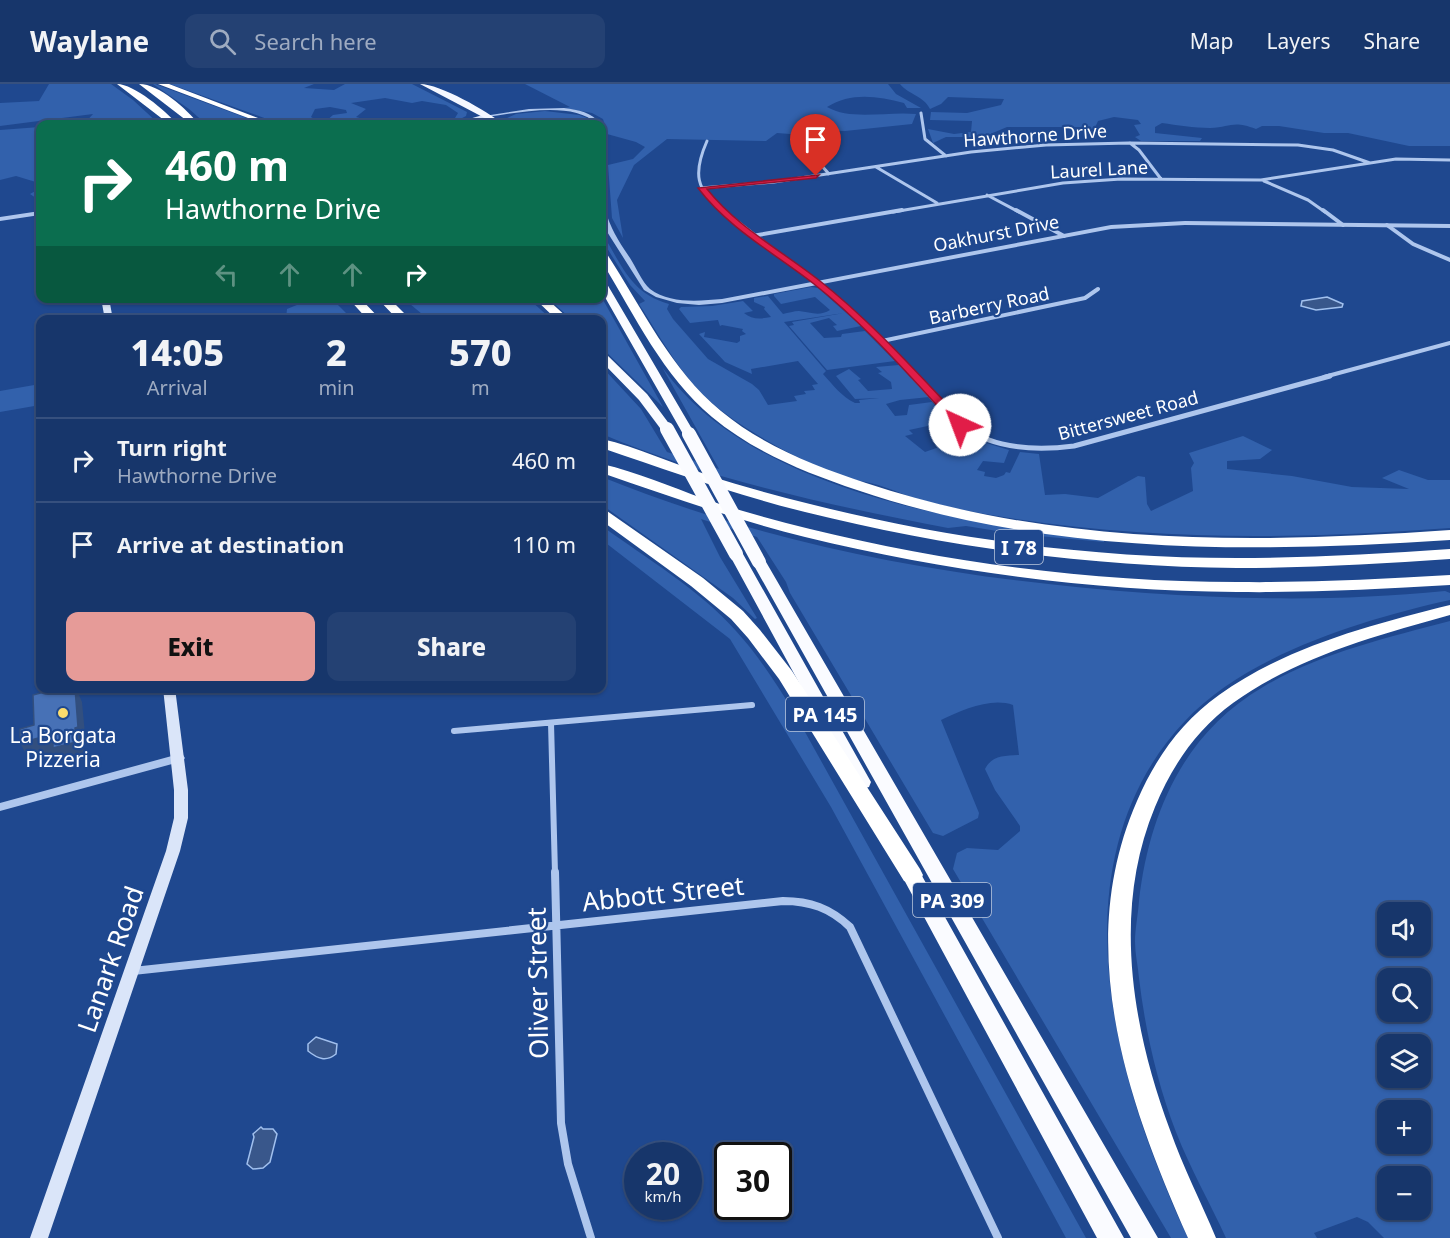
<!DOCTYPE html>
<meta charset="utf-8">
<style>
:root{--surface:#17366b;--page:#244173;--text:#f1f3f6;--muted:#9eabc1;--line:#36507e;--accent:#e69b98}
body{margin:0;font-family:"Noto Sans",sans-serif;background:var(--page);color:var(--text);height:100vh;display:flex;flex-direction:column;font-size:22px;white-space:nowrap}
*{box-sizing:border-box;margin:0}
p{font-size:20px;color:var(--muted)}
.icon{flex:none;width:33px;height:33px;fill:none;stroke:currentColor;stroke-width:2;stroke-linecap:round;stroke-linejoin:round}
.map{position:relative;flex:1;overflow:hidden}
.sheet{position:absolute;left:36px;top:231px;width:570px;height:378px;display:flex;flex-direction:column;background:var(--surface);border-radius:12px;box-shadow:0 2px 4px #0004,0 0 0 2px var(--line)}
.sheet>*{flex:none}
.guide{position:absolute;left:36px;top:36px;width:570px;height:183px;border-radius:12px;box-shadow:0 2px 4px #0004,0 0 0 2px var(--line);background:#0b6e4f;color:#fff;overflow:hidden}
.controls{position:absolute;left:1377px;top:818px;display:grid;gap:12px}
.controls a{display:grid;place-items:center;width:54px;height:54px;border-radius:12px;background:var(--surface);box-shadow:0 2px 4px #0004,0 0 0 2px var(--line);font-size:30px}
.speed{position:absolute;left:624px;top:1058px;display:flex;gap:12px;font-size:30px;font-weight:700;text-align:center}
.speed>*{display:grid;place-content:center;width:78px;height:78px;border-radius:50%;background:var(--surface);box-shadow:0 2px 4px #0004,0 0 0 2px var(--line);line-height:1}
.speed small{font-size:15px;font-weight:400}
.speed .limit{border:3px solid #111;border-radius:9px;background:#fff;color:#111}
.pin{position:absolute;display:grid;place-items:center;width:51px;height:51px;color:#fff;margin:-62px -26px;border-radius:50% 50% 50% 0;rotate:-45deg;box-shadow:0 0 6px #0007}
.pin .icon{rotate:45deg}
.me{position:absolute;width:66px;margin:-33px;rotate:317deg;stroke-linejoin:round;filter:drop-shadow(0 0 4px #0008)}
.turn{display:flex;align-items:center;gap:21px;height:126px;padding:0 30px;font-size:27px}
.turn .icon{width:78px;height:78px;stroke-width:2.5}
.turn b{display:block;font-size:42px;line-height:51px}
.lanes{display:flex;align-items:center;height:57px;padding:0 30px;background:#0003;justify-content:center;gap:30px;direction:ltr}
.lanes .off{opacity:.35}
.eta{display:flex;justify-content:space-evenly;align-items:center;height:102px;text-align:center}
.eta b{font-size:36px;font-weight:800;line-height:42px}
.primary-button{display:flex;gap:12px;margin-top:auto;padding:12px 30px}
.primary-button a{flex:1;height:69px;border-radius:12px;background:var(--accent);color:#111;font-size:24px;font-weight:800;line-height:69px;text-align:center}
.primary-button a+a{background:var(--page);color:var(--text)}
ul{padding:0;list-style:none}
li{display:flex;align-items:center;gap:18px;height:84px;padding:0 30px;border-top:2px solid var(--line)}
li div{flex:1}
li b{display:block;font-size:22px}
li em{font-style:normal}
header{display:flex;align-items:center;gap:36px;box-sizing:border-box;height:84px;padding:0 30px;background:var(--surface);border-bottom:2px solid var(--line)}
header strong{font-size:28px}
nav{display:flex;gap:33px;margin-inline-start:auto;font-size:21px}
.search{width:420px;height:54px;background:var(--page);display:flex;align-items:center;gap:15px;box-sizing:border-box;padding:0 21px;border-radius:12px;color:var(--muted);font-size:22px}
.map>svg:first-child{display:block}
.green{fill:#3261ac;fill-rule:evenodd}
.water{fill:#39578b;stroke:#a1c0ee;stroke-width:1.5}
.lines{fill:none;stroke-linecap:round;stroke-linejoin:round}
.minor-far4{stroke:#aec6ed;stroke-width:3}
.minor-far3{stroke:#aec6ed;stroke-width:4}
.minor-far2{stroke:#aec6ed;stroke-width:5}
.minor-far1{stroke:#aec6ed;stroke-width:6}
.minor{stroke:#aec6ed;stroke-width:8}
.tertiary{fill:#aec6ed;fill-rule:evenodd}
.secondary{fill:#dae5f9;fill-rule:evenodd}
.primary{fill:#f4f7ff;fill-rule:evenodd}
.trunk{fill:#fafbff;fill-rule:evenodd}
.motorway{fill:#fff;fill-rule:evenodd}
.trunk-bridge{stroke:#fafbff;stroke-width:14}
.shaded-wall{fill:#324f7f}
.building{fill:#4771b6;stroke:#324f7f;stroke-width:1.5}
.route{fill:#e11d48;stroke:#92132f;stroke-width:1.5}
.poi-dot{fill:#fbdc6d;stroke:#1f488f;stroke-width:2}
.labels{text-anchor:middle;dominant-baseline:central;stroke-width:4.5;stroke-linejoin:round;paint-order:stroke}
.far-street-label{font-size:18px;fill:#fff;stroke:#1f488f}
.shield{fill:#1f488f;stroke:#bcc8dd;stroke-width:1.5}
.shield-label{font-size:20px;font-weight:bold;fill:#fff}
.poi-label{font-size:21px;fill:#fff;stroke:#1f488f}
.near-street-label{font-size:26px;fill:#fff;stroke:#1f488f}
</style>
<header>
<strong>Waylane</strong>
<div class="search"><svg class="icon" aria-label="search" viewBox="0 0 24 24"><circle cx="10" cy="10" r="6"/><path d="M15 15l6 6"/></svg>Search here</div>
<nav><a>Map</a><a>Layers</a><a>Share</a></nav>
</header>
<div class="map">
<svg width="1450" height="1154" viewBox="0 0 1450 1154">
<rect width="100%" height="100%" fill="#1f488f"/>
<path class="green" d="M 49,0 L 111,0 L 133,16 L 159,40 L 84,40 L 93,30 L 0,42 L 0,19 L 39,17 Z
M 153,0 L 155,0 L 263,40 L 206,40 L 189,25 Z
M 170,0 L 314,0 L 304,4 L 334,6 L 345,0 L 412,0 L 467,28 L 466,32 C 456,38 445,41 433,40 L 455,34 L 458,29 L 446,21 L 422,17 L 412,19 L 385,14 L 351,19 L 366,25 L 356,33 L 370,37 L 372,40 L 355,36 L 346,39 L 336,35 L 326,37 L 333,31 L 347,29 L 346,26 L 330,23 L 315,25 L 311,33 L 323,40 L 281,40 Z
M 525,0 L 888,0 L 896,10 L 921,24 L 907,24 L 904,19 C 877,12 851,8 827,23 C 851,37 888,27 916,30 L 912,40 L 845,47 L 815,46 L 803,51 L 777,49 L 766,57 L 667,55 L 634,81 L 617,116 L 623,154 L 612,134 L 608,81 L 633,75 L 645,63 L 636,58 L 607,50 L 603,35 L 592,29 L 564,24 L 570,23 Z
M 900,0 L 1450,0 L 1450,62 L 1409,62 L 1348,49 L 1324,49 L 1279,42 L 1262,42 L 1256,45 C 1233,36 1231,43 1210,44 C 1194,44 1177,41 1162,39 L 1155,43 L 1155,49 L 1202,54 L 1200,57 L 1141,57 L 1135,53 L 1140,51 L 1134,41 L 1141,40 L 1138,36 L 1114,33 L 1098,37 L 1094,46 L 1086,43 L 1007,43 L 988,51 L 999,61 L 987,62 L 975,53 L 946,53 L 933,59 L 928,45 L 954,50 L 971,48 L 972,37 L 930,36 L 931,28 L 967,29 L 1001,21 L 1004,15 L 948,13 L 941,20 L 930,25 C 924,12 909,11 900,0 Z
M 545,27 L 579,31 L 590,35 L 592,40 L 511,40 L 507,37 L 507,34 L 516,30 Z
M 40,43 L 40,111 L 36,114 L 30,110 L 39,105 L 39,99 L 16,92 L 0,96 L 0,46 Z
M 602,149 C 622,181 630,209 669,220 L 667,225 L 673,235 L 708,275 L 752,300 L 759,306 L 768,321 L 797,317 L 794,312 L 806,310 L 804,307 L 815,306 L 812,301 L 818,300 L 798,277 L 751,285 L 752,290 L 725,278 L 699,250 L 705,248 L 704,253 L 737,259 L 740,257 L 740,252 L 746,250 L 742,247 L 743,245 L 722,241 L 720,242 L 718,236 L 690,239 L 679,225 L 681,223 L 712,222 L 743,217 L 753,227 L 744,229 C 752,236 761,235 771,233 L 764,225 L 765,223 L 754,218 L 754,214 L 768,212 L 783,230 C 788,229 794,227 799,227 C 810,228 819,233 830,226 L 815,213 L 781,220 L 774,212 L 774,210 L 811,203 L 818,204 L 861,242 L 837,247 L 833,242 L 837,241 L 829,234 L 810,239 L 824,254 L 841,253 L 842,250 L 865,247 L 895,277 L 827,286 L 789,242 L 794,241 L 792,238 L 844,229 L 784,238 L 826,287 L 823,290 C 833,301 842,313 855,319 L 860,319 L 859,316 L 879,314 L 855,315 L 836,292 L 849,285 L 861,295 L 858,296 L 868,307 L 892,305 L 891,298 L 878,289 L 882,288 L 876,283 L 899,281 L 929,313 L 900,316 L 886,320 L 895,332 L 907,331 L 909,321 L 932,318 L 951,337 L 909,346 L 913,350 L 905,352 L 925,368 L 942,362 L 949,363 L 951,361 L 946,357 L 948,356 L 929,347 L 956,341 L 976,356 L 1009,366 L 1004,379 L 983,377 L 977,386 L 985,388 L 984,392 L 996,394 L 1004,391 L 1006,388 L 1010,389 L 1020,368 L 1039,370 L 1045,411 L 1065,410 L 1098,414 L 1138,392 L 1145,393 L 1147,420 L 1151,427 L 1193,407 L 1191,384 L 1194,379 L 1189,369 L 1243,352 L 1272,366 L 1260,375 L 1227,377 L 1227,385 L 1292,392 L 1352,403 L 1409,405 L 1382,394 L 1399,386 L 1428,396 L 1450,396 L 1450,444 C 1305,455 1160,457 1016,435 C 983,430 950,424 918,415 C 901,410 883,401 866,398 C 822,390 755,353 718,324 C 683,296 663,257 639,220 L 645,217 L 630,201 L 602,156 Z
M 602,214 L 663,323 L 602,264 L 602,236 L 571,235 L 549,215 Z
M 302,215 L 332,215 L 352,235 L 286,235 L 287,225 L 309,216 Z
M 404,215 L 529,215 L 551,235 L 428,235 Z
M 602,283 L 641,325 L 667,368 L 719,385 L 662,283 C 750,407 964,440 1104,455 L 1104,458 L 1016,450 L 966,442 L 948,444 C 830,421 713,397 602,350 Z
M 40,300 L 40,321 L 0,328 L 0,307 Z
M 602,393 C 774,463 961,496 1146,509 C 1245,516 1346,517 1445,507 L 1450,509 L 1450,516 C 1364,535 1246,571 1185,637 C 1071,758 1101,938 1156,1079 C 1166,1104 1176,1130 1188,1154 L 1171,1154 L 953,785 L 957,769 L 967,764 L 998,766 L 1020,747 L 1020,742 L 995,706 L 985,685 C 992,671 1005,672 1019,671 L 1013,621 C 991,613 962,626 941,636 L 979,729 L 978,734 L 943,752 L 933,749 L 790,509 L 786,498 L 757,453 L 701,435 L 720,473 L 757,534 L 755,535 L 733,514 L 602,421 Z
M 602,442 C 647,475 699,505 736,547 C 759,572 777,601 795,630 L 1086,1154 L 1066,1154 L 831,723 L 730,555 L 602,456 Z
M 1450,537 L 1450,1154 L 1384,1154 L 1368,1138 L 1357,1133 L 1314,1149 L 1317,1154 L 1226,1154 C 1210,1119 1190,1084 1176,1048 C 1157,999 1145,945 1139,894 C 1138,882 1135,870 1135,858 C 1135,845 1138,831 1139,817 C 1149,729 1184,649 1263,603 C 1320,569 1386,554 1450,537 ZM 1388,828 L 1420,828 L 1420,861 L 1388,861 ZM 1388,894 L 1420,894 L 1420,927 L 1388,927 ZM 1388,960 L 1420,960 L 1420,993 L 1388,993 ZM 1388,1026 L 1420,1026 L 1420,1059 L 1388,1059 ZM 1388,1092 L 1420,1092 L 1420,1125 L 1388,1125 Z"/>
<path class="water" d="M 1327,213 L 1343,220 L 1342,223 L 1316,226 L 1301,222 L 1302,217 Z
M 316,953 L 337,960 L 336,970 C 326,978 318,975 308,967 L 308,960 Z
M 261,1043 L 263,1045 L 273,1045 L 277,1050 L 270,1078 L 263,1084 L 253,1085 L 247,1080 L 254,1053 L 253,1050 Z"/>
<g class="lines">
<path class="minor-far4" d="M 921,29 L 925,55 L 946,72
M 815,50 L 814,73 L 829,90
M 707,57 C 693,89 695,106 724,128
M 1130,59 L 1139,66 L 1161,95
M 876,83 L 937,119
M 1264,97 L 1308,116 L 1325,128
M 701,104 L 774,98 L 971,68 L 1046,61 L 1129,59 L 1298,61 L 1333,66 L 1370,79
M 987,111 L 1019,128
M 893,128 L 1063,99 L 1121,95 L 1261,96 L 1396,75 L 1450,76"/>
<path class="minor-far3" d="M 722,126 L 847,223 L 914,293
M 1016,126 L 1064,152
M 1323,126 L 1343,141
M 1387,141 L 1413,160 L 1450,176
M 752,152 L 902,126
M 882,257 L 1085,214 L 1098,205
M 1324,293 L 1450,259"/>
<path class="minor-far2" d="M 913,292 C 928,308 944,329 962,342 C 994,365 1036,367 1074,362 L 1330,292"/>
<path class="minor-far1" d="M 551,639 L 555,789
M 454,647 L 752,621"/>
<path class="minor" d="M 555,788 L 561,1039 L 568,1080 L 591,1154
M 133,887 L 783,817 C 810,817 830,824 850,843 L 998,1154"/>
<path class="tertiary" d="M 564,24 C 579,26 591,28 601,40 L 597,40 C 573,16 517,29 486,33 L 484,32 L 529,25 Z
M 602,123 L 605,125 C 611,146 618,156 630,174 C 636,183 642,198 650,205 C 670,220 699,217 722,215 L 1111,141 L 1185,137 L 1450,140 L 1450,144 L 1185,141 L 1111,145 L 722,219 L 699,221 L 677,219 L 656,213 L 644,206 L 604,143 L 602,134 Z
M 40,127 L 40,131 L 0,137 L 0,133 Z
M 179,670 L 183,671 L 185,674 L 183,677 L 0,727 L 0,719 Z"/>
<path class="secondary" d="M 486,30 L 488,33 L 460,40 L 452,40 Z
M 101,214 L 109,214 L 113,236 L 105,236 Z
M 163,604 L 175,604 L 188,706 L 188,734 L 180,767 L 48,1154 L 30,1154 L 166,767 L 174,734 L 174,706 Z"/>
<path class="primary" d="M 420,0 C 440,0 487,27 503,40 L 496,40 Z
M 459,38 L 482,40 L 456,40 Z"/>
<path class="trunk" d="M 602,197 L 607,200 L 695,350 L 694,353 L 684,353 L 683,350 L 602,208 Z
M 602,269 L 606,270 L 647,310 L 673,345 L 671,348 L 663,348 L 639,316 L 602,278 Z
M 736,466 L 743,470 L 871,698 L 869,703 L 862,705 L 855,703 L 853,698 L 729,470 Z
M 759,474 L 766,478 L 1158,1154 L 1131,1154 L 752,478 Z
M 905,771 L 912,774 L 1124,1154 L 1097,1154 L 895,779 L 898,774 Z"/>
<path class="motorway" d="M 117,0 C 134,0 166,27 177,40 L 169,40 Z
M 139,0 C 160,0 186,25 199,40 L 191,40 Z
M 158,0 L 169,0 L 274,40 L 264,40 Z
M 602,167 L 607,170 C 642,224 671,286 721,327 C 763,362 815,382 866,399 C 1055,462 1253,460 1450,446 L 1450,456 C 1250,469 1049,471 857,406 C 806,389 754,368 712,333 C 663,292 635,232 602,178 Z
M 348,214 L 360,214 L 381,236 L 368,236 Z
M 377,214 L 389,214 L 411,236 L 398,236 Z
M 534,214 L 546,214 L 569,235 L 557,236 Z
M 602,355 C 637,363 671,379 705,390 C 739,402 775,411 810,420 C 948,455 1094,474 1237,474 C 1308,474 1379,470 1450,465 L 1450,475 C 1379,480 1308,484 1237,484 C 1092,483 945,463 805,428 C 736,411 669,387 602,364 Z
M 602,380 C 637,388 671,403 705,415 C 739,427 775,436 810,445 C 948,479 1094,498 1237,498 C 1308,499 1379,495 1450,491 L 1450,501 C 1379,505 1308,509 1237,508 C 1092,507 945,487 805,453 C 736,436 669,412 602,389 Z
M 602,425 L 607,427 L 703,494 L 743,527 L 760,546 L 792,587 L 920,785 L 923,791 L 920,797 L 912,800 L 904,797 L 779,595 L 748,554 L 731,535 L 691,502 L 602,437 Z
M 1450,521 L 1450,531 C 1375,552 1297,573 1233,619 C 1196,646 1172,682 1155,723 C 1112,826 1132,944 1170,1046 C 1183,1083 1201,1118 1216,1154 L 1188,1154 C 1127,1017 1073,863 1137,717 C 1155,675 1181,638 1219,611 C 1286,563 1370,541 1450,521 Z"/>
<path class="trunk-bridge" d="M 667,345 L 736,470
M 689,350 L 759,478"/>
</g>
<path class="shaded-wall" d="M 75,604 L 76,604 L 82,618 L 86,661 L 83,661 L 85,675 L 62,682 L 56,669 L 30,677 L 20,659 L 75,644 Z"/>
<path class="building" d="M 59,604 L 75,604 L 78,643 L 75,644 L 76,658 L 53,664 L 53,650 L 20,659 L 20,645 L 34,641 L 33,611 Z"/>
<path class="route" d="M 819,91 L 816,94 L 707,105 C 737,143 782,167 820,197 C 873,239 918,290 964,338 L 964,343 L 957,343 C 911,294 867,242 814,200 C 774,169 728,144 698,104 Z"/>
<circle class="poi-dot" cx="63" cy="629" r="6"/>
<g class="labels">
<g class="far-street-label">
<text transform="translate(1035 51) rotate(-4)">Hawthorne Drive</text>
<text transform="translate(1099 85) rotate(-3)">Laurel Lane</text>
<text transform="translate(996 149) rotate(-11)">Oakhurst Drive</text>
<text transform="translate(989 221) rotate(-12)">Barberry Road</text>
<text transform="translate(1128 331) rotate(-15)">Bittersweet Road</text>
</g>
<g class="shield">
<rect x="995" y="446" width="48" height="34" rx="4.5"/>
<rect x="786" y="613" width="78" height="34" rx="4.5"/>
<rect x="913" y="799" width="78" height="34" rx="4.5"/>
</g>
<g class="shield-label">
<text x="1019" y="463">I 78</text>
<text x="825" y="630">PA 145</text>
<text x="952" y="816">PA 309</text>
</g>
<g class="poi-label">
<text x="63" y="651">La Borgata<tspan x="63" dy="24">Pizzeria</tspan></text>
</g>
<g class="near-street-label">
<text transform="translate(663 809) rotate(-6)">Abbott Street</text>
<text transform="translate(110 875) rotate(-71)">Lanark Road</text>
<text transform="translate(537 899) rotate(-91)">Oliver Street</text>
</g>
</g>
</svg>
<div class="controls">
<a><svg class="icon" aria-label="sound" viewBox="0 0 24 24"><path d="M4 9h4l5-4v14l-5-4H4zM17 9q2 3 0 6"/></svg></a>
<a><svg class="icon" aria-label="search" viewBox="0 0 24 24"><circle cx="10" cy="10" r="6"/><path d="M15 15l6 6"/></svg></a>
<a><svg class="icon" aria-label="layers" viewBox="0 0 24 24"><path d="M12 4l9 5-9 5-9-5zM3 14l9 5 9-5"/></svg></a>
<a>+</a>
<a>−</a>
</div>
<div class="speed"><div>20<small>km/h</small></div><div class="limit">30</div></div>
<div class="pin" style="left:816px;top:92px;background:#d93025"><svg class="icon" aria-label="arrive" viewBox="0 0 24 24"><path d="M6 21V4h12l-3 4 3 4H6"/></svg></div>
<svg class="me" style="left:960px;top:341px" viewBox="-20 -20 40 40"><circle r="19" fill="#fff"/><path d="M0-13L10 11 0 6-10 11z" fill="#e11d48"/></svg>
<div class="guide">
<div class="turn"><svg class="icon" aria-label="right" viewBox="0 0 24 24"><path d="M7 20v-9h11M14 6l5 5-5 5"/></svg><div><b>460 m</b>Hawthorne Drive</div></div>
<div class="lanes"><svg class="icon off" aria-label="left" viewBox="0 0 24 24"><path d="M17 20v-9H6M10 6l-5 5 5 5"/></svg><svg class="icon off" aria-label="ahead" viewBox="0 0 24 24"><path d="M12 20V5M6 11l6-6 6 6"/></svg><svg class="icon off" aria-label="ahead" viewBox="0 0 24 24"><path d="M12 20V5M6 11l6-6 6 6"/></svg><svg class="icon" aria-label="right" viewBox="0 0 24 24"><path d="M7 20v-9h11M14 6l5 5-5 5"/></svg></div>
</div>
<section class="sheet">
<div class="eta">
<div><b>14:05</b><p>Arrival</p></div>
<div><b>2</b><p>min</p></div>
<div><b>570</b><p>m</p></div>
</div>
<ul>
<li><svg class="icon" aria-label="right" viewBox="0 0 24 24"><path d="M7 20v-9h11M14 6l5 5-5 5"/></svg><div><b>Turn right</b><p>Hawthorne Drive</p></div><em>460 m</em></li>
<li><svg class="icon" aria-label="arrive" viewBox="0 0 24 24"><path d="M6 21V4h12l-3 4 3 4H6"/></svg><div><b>Arrive at destination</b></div><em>110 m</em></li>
</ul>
<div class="primary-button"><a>Exit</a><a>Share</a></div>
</section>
</div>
